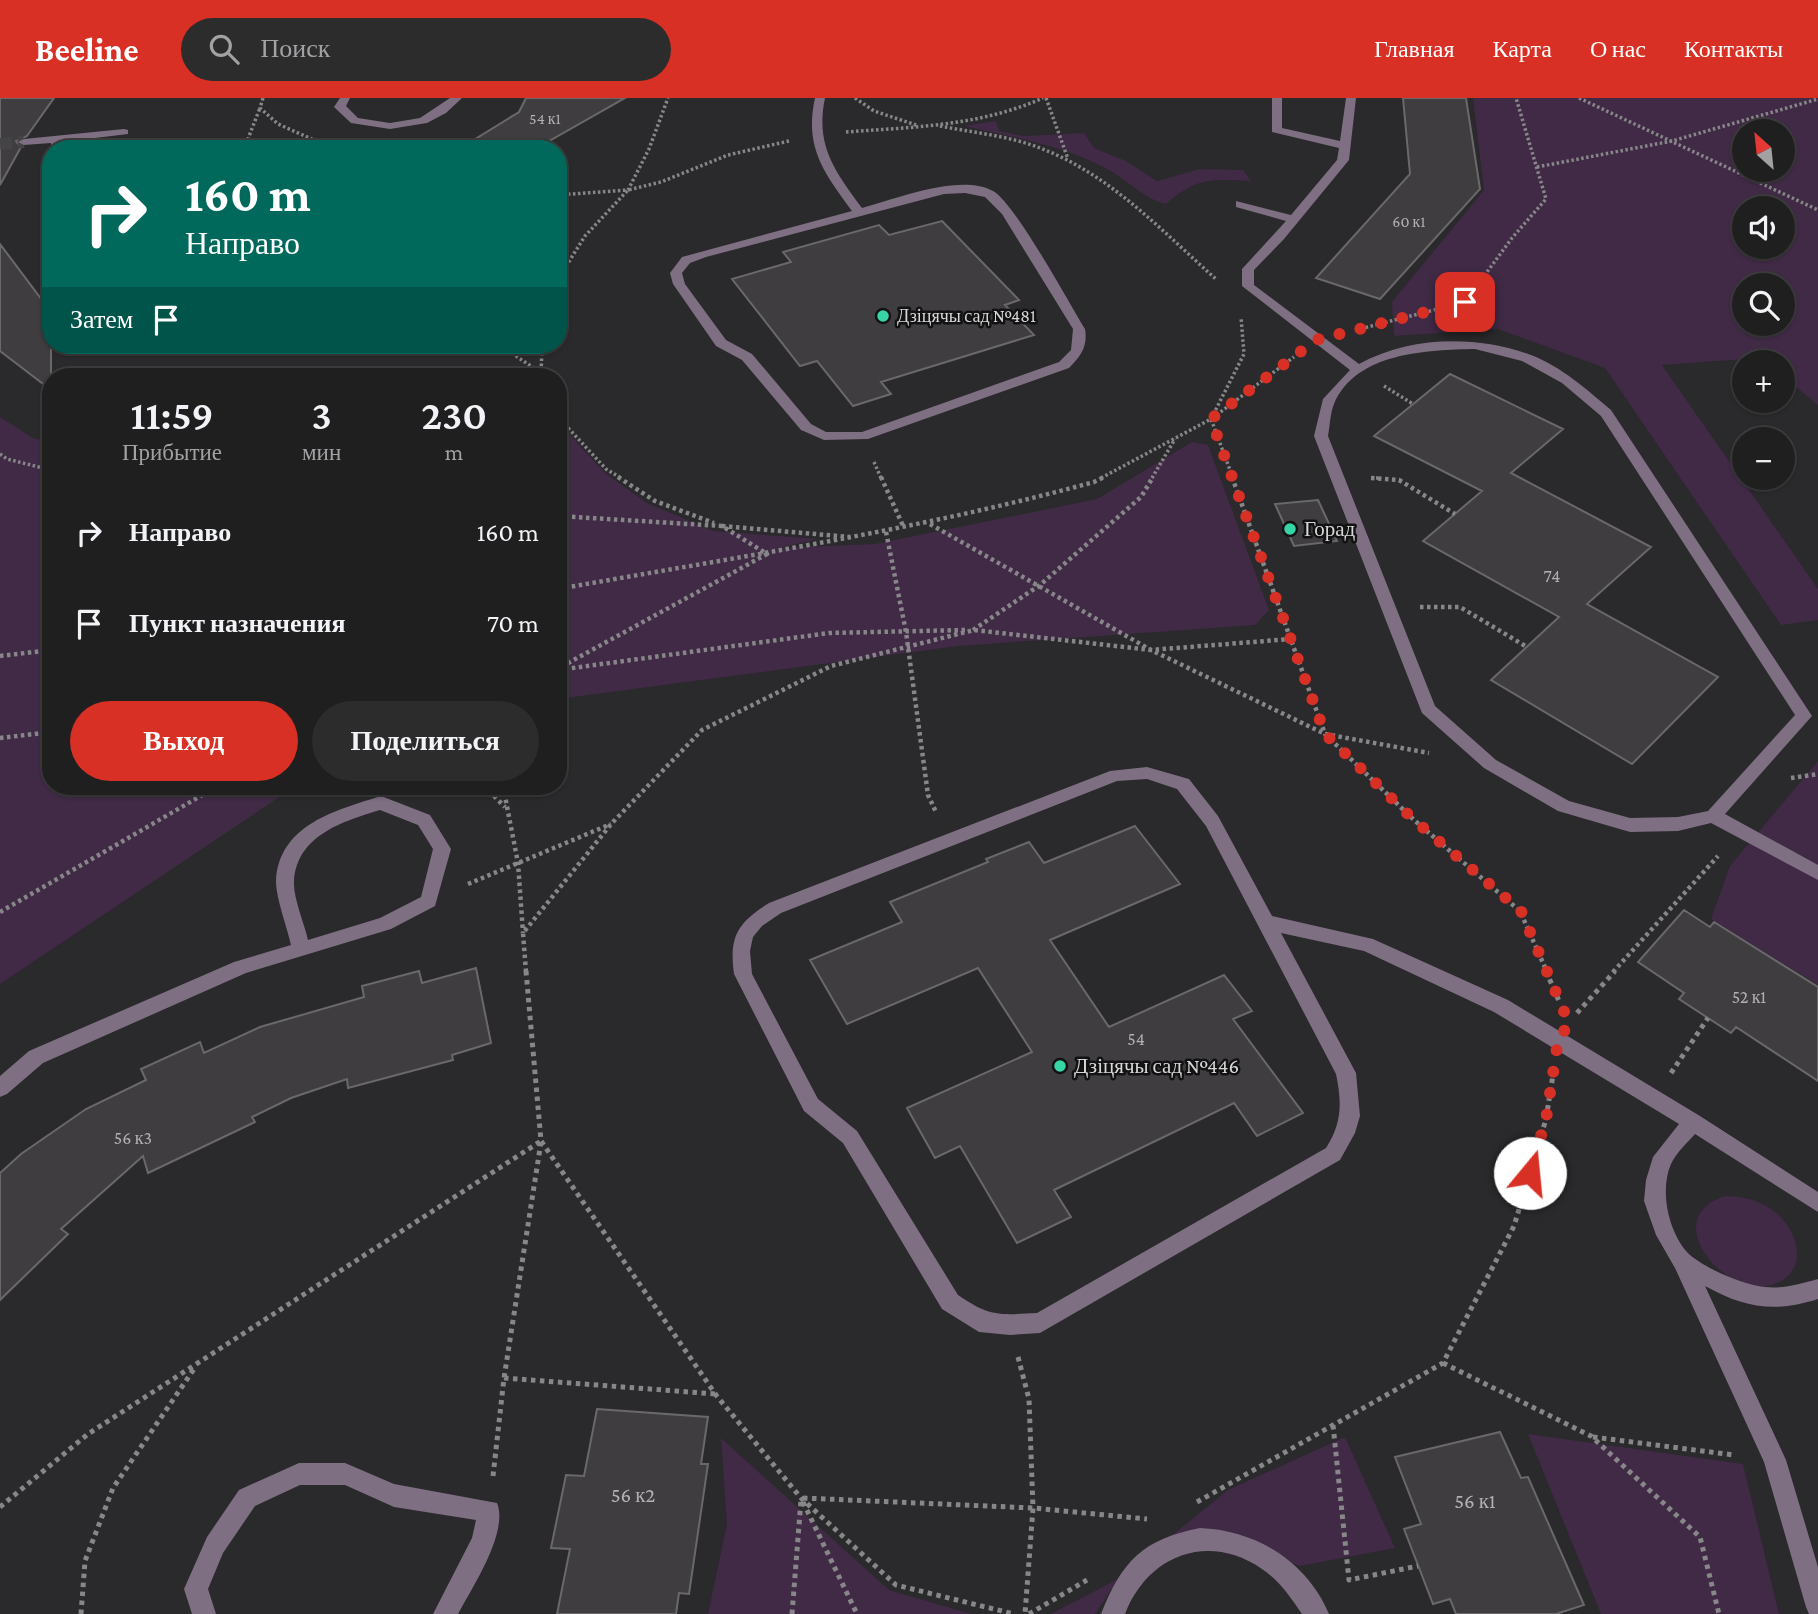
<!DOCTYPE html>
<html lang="ru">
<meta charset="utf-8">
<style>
:root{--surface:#201f20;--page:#2d2c2d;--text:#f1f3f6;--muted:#a2a2a5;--line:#3d3d3e;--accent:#d93025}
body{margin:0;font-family:"Crimson Pro",serif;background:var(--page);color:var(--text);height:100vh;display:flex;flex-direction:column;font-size:26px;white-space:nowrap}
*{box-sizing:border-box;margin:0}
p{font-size:23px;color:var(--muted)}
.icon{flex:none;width:38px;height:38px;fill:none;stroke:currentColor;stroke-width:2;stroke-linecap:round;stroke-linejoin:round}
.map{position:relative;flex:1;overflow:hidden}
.panel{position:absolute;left:42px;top:270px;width:525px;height:427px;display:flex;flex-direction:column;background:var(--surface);border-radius:28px;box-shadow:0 2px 5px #0004,0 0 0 2px var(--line)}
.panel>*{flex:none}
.hud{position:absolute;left:42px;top:42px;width:525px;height:214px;border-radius:28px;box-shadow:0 2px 5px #0004,0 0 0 2px var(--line);background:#00695c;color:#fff;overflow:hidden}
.needle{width:46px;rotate:333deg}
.fabs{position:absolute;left:1732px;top:21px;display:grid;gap:14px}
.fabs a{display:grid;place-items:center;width:63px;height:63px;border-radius:50%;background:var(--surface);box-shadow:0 2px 5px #0004,0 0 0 2px var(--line);font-size:35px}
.pin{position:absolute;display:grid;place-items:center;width:60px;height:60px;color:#fff;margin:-30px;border-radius:14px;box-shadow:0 4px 10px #0006}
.me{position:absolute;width:77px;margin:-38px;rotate:17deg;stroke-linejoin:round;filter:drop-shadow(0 0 5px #0008)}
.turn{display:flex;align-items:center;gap:24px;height:147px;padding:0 28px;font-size:32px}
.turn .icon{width:91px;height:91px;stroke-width:2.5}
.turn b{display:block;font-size:49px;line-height:60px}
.then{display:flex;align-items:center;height:66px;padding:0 28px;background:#0003;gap:14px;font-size:26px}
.eta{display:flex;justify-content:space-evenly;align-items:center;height:119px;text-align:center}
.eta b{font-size:42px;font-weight:600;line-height:49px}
.cta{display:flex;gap:14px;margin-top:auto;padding:14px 28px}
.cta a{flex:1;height:80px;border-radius:42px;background:var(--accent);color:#fff;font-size:28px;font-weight:600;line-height:80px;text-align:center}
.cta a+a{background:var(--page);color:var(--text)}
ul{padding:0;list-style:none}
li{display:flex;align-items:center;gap:21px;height:91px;padding:0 28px}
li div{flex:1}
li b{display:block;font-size:26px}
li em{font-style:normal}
header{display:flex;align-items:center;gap:42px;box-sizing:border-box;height:98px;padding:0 35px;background:var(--accent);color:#fff}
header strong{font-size:33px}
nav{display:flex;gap:38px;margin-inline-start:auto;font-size:24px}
.search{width:490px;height:63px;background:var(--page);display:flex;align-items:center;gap:18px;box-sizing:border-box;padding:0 24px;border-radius:38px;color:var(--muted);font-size:26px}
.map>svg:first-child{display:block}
.green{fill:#402a46;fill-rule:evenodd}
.building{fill:#3f3d40;stroke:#6a686a;stroke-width:2}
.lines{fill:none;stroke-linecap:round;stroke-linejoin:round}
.minor-tunnel{stroke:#444345;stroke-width:12;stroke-dasharray:12 6;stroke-linecap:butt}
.path-far2{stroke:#878688;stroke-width:3.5;stroke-dasharray:2.5 2.5;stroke-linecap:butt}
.path-far1{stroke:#878688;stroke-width:4.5;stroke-dasharray:3.5 3.5;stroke-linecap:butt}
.path{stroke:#878688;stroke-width:5;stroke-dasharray:4.5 4.5;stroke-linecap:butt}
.minor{fill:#7e6f82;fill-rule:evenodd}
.route{stroke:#d93025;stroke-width:12;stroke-dasharray:0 21.6}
.poi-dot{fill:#37d4a6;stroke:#121213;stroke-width:2.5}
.labels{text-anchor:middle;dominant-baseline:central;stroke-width:5;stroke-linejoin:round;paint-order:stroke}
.far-number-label{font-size:16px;fill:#b1b0b2}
.far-poi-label{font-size:18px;fill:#d7d6d8;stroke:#121213;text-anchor:start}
.number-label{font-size:18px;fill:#b1b0b2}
.poi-label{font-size:21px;fill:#d7d6d8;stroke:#121213;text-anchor:start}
.near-number-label{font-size:21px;fill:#b1b0b2}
</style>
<header>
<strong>Beeline</strong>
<div class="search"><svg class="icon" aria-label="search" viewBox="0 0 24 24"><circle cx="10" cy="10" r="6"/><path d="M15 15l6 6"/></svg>Поиск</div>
<nav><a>Главная</a><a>Карта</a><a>О нас</a><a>Контакты</a></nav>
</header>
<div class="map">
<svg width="1818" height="1516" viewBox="0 0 1818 1516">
<rect width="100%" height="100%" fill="#2a292b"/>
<path class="green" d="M 1473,0 L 1818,0 L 1818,307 L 1783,278 L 1783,264 L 1766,264 L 1760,260 L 1662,267 L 1818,491 L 1818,522 L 1781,527 L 1605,270 L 1498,231 L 1394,238 L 1392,204 L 1484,92 ZM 1745,33 L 1783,33 L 1783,72 L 1745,72 ZM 1745,110 L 1783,110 L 1783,149 L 1745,149 ZM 1745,187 L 1783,187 L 1783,226 L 1745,226 Z
M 996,23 L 999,33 L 1024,38 L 1084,35 L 1094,50 L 1126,63 L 1157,83 L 1200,71 L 1243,72 L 1251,83 C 1212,81 1197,79 1166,106 C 1142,100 1127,81 1105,70 C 1061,47 1012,39 964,28 Z
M 0,319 L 33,340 L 51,345 L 51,688 L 296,688 L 0,886 Z
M 561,327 L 605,375 L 647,405 L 713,433 L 819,441 L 778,450 L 875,446 L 1097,401 L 1192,344 L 1208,347 L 1269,512 L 1255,527 L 959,548 L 558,601 L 558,329 Z
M 1818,663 L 1818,887 L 1711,821 L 1730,768 Z
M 1725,1098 C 1743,1098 1760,1102 1775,1114 C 1799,1133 1810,1174 1774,1186 C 1726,1203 1656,1120 1725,1098 Z
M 1528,1336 L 1743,1366 L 1779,1516 L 1601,1516 Z
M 1345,1339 L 1395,1450 L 1300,1468 L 1195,1431 L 1118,1481 L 1095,1516 L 1051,1516 L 1118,1481 L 1228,1392 Z
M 721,1340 L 889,1492 L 971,1516 L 708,1516 L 727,1426 Z"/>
<path class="building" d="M 0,0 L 54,0 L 27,38 L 16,43 L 21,49 L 0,87 Z
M 526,0 L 625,0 L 535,51 L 459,51 L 519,14 Z
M 1403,0 L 1466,0 L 1480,91 L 1380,201 L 1316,180 L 1410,76 Z
M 942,123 L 1019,202 L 1005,207 L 1034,237 L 881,284 L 891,296 L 853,308 L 817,263 L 800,268 L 732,181 L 791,164 L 783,154 L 879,127 L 889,137 Z
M 0,146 L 42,202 L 51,208 L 51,292 L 0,253 Z
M 1450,276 L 1563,331 L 1511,375 L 1651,449 L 1587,506 L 1718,579 L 1632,666 L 1491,582 L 1559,519 L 1423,443 L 1482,393 L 1374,338 Z
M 1318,402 L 1337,443 L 1294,448 L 1275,406 Z
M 1135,728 L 1180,786 L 1050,842 L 1109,929 L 1224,877 L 1252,913 L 1233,921 L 1303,1015 L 1257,1038 L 1234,1005 L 1054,1092 L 1071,1119 L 1017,1145 L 960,1048 L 935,1060 L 907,1010 L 1032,954 L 978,870 L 847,926 L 810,862 L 902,824 L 890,804 L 988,764 L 986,761 L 1029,744 L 1044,765 Z
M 1684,812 L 1710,829 L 1714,824 L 1818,889 L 1818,983 L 1736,929 L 1731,935 L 1708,920 L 1679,901 L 1684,895 L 1638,864 Z
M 476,870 L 491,945 L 452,957 L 453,962 L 348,990 L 347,981 L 291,1000 L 252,1019 L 255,1024 L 148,1075 L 143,1058 L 61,1131 L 68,1136 L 0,1202 L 0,1075 L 21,1056 L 86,1011 L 146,982 L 141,971 L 200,944 L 204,955 L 260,929 L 364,899 L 362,888 L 419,873 L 422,885 Z
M 597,1311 L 708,1319 L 701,1366 L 708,1366 L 689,1496 L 679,1495 L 676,1516 L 557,1516 L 570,1451 L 551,1450 L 558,1416 L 566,1377 L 584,1378 Z
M 1500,1334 L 1521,1380 L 1528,1379 L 1584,1507 L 1556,1516 L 1456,1516 L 1450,1501 L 1433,1506 L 1404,1431 L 1421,1426 L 1395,1359 Z"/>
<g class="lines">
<path class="minor-tunnel" d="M 0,46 L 24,44"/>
<path class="path-far2" d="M 263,0 L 260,10 L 278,26 L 334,51
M 855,0 L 874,13 L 916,27
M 1046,0 L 1068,61
M 1579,0 L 1818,112
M 940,28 C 975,35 1012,38 1045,52 C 1113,79 1164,135 1217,182
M 846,34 C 914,29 980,28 1043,0
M 147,51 L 203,43 L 254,51
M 244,51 L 260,10
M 1537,69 L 1672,43 L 1818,1
M 558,97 L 628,92 L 649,51 L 668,0
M 558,181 L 585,138 L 628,92 L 661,84 L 728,57 L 789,43
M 1465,204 L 1468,220
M 1356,232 L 1465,204 L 1512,140 L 1546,101 L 1516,0
M 499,247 L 540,274
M 541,278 L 542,247
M 1384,288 L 1413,306
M 558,319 L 606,371 L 621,380
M 0,356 L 7,361 L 51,372
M 874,364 L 881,380
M 1101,380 L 1211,321 L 1244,256 L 1241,219
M 1152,380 L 1175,341
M 1233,380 L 1211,321 L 1294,259
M 1371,380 L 1378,380"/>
<path class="path-far1" d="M 618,379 L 655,403 L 714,425
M 881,379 L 904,430
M 1232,379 L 1325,636 L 1429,655
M 1371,380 L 1399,382 L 1455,416
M 558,418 L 722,428 L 767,456 L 559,570
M 930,426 L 1151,552 L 1291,541
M 722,428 L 850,439
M 886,434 L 906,534 L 928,697 L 936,714
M 558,491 C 738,459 918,432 1094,384 L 1104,379
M 1420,509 L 1460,509 L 1527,549
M 973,532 L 1040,487 L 1141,399 L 1153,379
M 0,558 L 51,552
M 558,572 L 829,535 L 965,532
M 0,640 L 51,634
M 1791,680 L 1818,676
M 484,688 L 505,709
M 503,688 L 518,765 L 523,835
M 468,786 L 611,726
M 0,814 L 218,688
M 526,874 L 523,835 L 612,725 L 702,632 L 831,568 L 974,532 L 1151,552 L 1325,636 L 1414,722 L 1520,813 L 1547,874
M 1613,874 L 1718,758"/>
<path class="path" d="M 526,873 L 541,1043 L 716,1297 L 801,1400 L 896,1487 L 1014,1516
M 1546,873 L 1559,903
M 1577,915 L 1615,873
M 1671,975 L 1708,920
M 1018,1259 L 1029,1301 L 1033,1410 L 1025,1516
M 1443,1265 L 1591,1338 L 1700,1439 L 1719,1516
M 504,1280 L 716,1296
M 1333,1327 L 1349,1482 L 1418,1468
M 1593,1339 L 1734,1357
M 493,1378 L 504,1280 L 541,1044
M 803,1400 L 1033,1410 L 1147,1421
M 803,1404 L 857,1516
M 1197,1404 L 1443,1265 L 1514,1128 L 1546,1021 L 1553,977
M 0,1409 L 88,1336 L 541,1043
M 81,1516 L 85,1463 L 113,1390 L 196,1268
M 792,1516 L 801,1402
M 1029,1516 L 1087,1482"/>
<path class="minor" d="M 340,0 L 350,0 L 346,8 L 358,20 L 390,25 L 420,20 L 450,0 L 462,0 L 446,15 L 427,25 L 390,31 L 351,25 L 334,9 Z
M 815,0 L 825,0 C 815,48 835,73 862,110 C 896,101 960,75 993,93 C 1015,105 1069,205 1085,231 C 1088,248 1081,258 1069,270 L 868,341 L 824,342 L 801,332 L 742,262 L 716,248 L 673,186 L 670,175 L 682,159 L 852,113 C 824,75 804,49 815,0 ZM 965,95 L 985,99 L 1002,116 L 1073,231 L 1071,252 L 1059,264 L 862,334 L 826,334 L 811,326 L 752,256 L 726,242 L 685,186 L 682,175 L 690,165 L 706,159 L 944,96 Z
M 1272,0 L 1282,0 L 1282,30 L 1340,43 L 1346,0 L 1356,0 L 1349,62 L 1284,141 L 1254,172 L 1254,187 L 1359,266 C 1410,238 1477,237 1531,257 C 1562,269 1586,291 1611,312 L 1812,618 L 1725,716 L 1818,767 L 1818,782 L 1711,725 L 1678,733 L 1630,734 L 1558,713 L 1484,670 L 1422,615 L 1314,338 L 1323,301 L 1350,272 L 1242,188 L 1242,171 L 1286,123 L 1236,109 L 1236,103 L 1291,117 L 1337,62 L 1339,50 L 1272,34 ZM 1475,251 L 1522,263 L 1562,285 L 1601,318 L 1795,617 L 1708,713 L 1678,719 L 1630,720 L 1569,703 L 1496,662 L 1435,608 L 1328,338 C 1330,328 1330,316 1334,306 C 1356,254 1428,252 1475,251 Z
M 124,31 L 128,32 L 128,36 L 62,44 L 63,51 L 51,51 L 51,45 L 24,47 L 18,44 L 24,41 Z
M 1147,669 L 1189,681 L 1218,718 L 1272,818 L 1373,841 L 1508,902 L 1700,1018 L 1818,1094 L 1818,1114 L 1695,1036 C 1687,1045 1676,1055 1671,1066 C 1659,1093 1669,1137 1690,1157 C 1707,1171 1743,1187 1765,1189 C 1783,1191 1800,1186 1818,1181 L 1818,1201 C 1774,1215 1745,1210 1705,1188 L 1786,1362 L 1818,1469 L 1818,1516 L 1809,1516 L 1806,1509 L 1764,1364 L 1675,1170 L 1656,1137 L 1644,1103 L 1646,1082 L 1653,1059 L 1679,1026 L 1494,914 L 1364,853 L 1281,835 L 1356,975 L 1360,1018 L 1355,1035 L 1340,1062 L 1040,1235 L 1010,1237 L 979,1234 L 942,1211 L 843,1045 L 804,1013 L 734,876 C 729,839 737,825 769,805 L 1110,673 ZM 1147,681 L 1177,691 L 1206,728 L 1336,976 C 1342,1005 1342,1025 1326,1050 L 1037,1215 C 999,1217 990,1219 958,1197 L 857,1033 L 818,1001 L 752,876 L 750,853 L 753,839 L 762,828 L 781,815 L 1117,683 Z
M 381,698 L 430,717 L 451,751 L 435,808 L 391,831 L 246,875 L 43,965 L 7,996 L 0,999 L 0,978 L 29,953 L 234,864 L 291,847 C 287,829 276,800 276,783 C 279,726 337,712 381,698 ZM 380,712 L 418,727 L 433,751 L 421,799 L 380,820 L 308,842 C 304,824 293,800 294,783 C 297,737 344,723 380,712 Z
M 299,1365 L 345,1365 L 394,1386 L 497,1405 C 509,1434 472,1490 458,1516 L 433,1516 L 472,1440 L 476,1422 L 394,1409 L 345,1387 L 300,1387 L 255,1408 L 223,1455 L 208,1491 L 216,1516 L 192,1516 L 184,1491 L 207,1439 L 239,1392 Z
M 1200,1430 C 1255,1432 1307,1463 1329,1516 L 1302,1516 C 1291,1500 1279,1482 1262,1471 C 1208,1434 1148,1457 1125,1516 L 1101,1516 C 1122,1463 1143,1441 1200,1430 Z"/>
</g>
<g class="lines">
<path class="route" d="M 1465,204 L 1316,242 L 1211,321 L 1325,636 L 1414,722 L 1521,813 L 1569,925 L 1558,943 L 1546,1021 L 1530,1075"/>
</g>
<g class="poi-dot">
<circle cx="883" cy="218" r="7"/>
<circle cx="1290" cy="431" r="7"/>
<circle cx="1060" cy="968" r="7"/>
</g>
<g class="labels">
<g class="far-number-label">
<text x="545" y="20">54 к1</text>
<text x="1409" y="123">60 к1</text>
</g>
<g class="far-poi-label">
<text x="897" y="218">Дзіцячы сад №481</text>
</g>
<g class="number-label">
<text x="1552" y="478">74</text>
<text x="1749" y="899">52 к1</text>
<text x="1136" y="941">54</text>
<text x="133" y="1040">56 к3</text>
</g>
<g class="poi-label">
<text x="1304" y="431">Горад</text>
<text x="1074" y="968">Дзіцячы сад №446</text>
</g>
<g class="near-number-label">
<text x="633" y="1397">56 к2</text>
<text x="1475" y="1403">56 к1</text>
</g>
</g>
</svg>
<div class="fabs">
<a><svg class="needle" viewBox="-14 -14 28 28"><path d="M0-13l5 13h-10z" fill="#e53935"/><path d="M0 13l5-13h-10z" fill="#a2a2a5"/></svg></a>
<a><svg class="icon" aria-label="sound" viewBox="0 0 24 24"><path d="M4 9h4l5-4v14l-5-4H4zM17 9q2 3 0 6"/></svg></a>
<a><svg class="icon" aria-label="search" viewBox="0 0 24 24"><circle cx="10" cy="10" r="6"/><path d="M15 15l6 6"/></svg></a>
<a>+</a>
<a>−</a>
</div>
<div class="pin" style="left:1465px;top:204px;background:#d93025"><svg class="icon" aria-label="arrive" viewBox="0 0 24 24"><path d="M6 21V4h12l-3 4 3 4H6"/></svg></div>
<svg class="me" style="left:1530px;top:1075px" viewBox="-20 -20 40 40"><circle r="19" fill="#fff"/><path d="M0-13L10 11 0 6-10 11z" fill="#d93025"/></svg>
<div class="hud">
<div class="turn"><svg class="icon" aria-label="right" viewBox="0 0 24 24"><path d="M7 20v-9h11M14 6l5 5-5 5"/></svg><div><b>160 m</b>Направо</div></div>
<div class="then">Затем<svg class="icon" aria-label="arrive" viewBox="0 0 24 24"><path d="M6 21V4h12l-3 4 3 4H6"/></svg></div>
</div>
<section class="panel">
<div class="eta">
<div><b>11:59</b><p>Прибытие</p></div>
<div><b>3</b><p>мин</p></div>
<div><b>230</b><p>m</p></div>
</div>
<ul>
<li><svg class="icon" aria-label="right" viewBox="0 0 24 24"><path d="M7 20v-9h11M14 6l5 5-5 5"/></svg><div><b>Направо</b></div><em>160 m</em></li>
<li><svg class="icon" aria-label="arrive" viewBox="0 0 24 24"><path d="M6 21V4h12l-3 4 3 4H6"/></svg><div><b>Пункт назначения</b></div><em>70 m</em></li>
</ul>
<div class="cta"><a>Выход</a><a>Поделиться</a></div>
</section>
</div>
